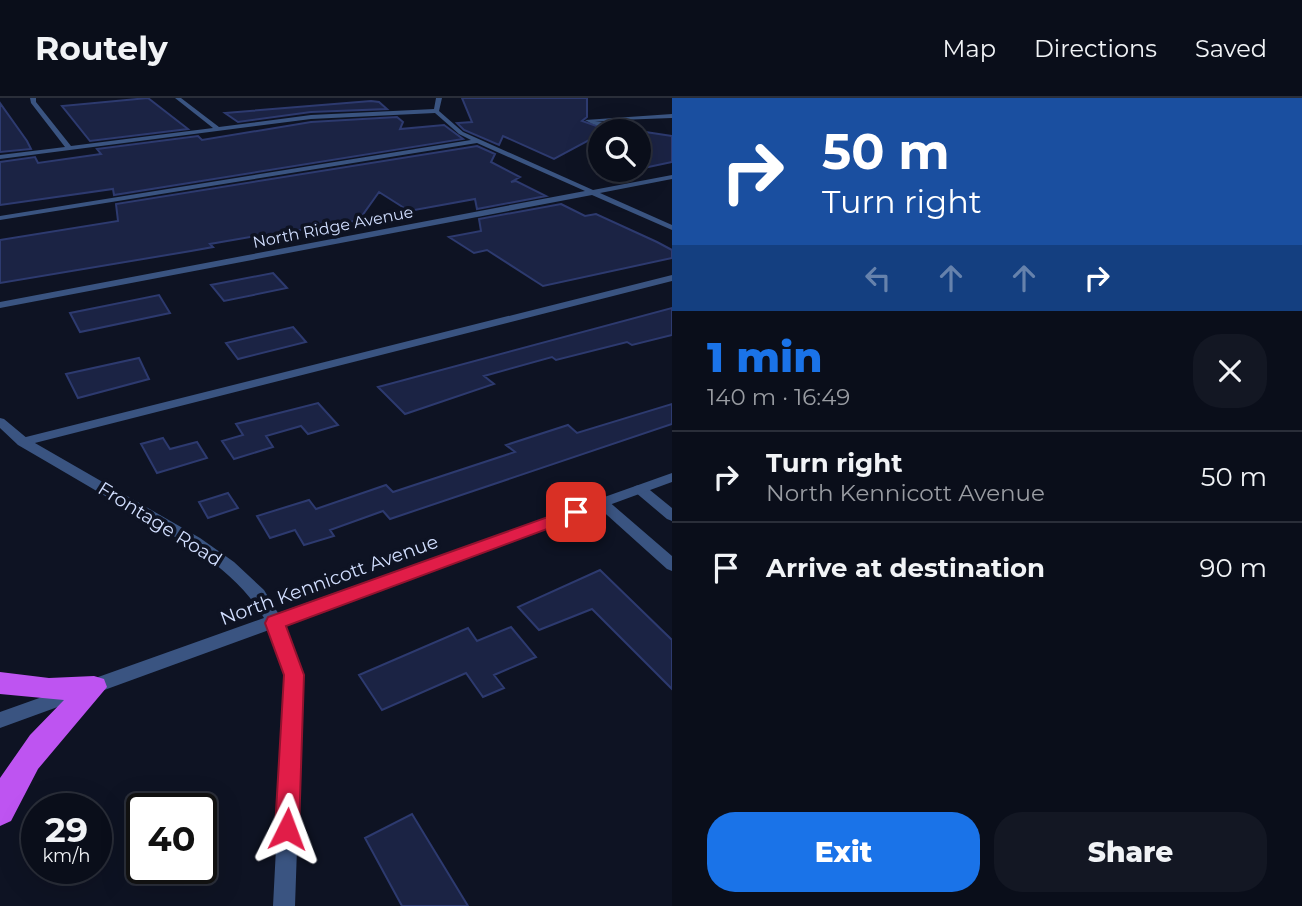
<!DOCTYPE html>
<meta charset="utf-8">
<style>
:root{--surface:#0a0e1a;--page:#131723;--text:#f1f3f6;--muted:#999ca2;--line:#2a2e39;--accent:#1a73e8}
body{margin:0;font-family:Montserrat,sans-serif;background:var(--page);color:var(--text);height:100vh;display:flex;flex-direction:column;font-size:26px;white-space:nowrap}
*{box-sizing:border-box;margin:0}
p{font-size:23px;color:var(--muted)}
.icon{flex:none;width:38px;height:38px;fill:none;stroke:currentColor;stroke-width:2;stroke-linecap:round;stroke-linejoin:round}
.map{position:relative;flex:1;overflow:hidden}
.details{display:flex;flex-direction:column;background:var(--surface);width:630px}
.details>*{flex:none}
.top-card{background:#1a4fa0;color:#fff;overflow:hidden}
.buttons{position:absolute;left:588px;top:21px;display:grid;gap:14px}
.buttons a{display:grid;place-items:center;width:63px;height:63px;border-radius:50%;background:var(--surface);box-shadow:0 7px 28px #0002,0 0 0 2px var(--line);font-size:35px}
.speed{position:absolute;left:21px;top:695px;display:flex;gap:14px;font-size:35px;font-weight:700;text-align:center}
.speed>*{display:grid;place-content:center;width:91px;height:91px;border-radius:50%;background:var(--surface);box-shadow:0 7px 28px #0002,0 0 0 2px var(--line);line-height:1}
.speed small{font-size:18px;font-weight:400}
.speed .limit{border:4px solid #111;border-radius:10px;background:#fff;color:#111}
.pin{position:absolute;display:grid;place-items:center;width:60px;height:60px;color:#fff;margin:-30px;border-radius:14px;box-shadow:0 4px 10px #0006}
.me{position:absolute;width:77px;margin:-38px;rotate:3deg;stroke-linejoin:round;filter:drop-shadow(0 0 5px #0008)}
.turn{display:flex;align-items:center;gap:24px;height:147px;padding:0 35px;font-size:32px}
.turn .icon{width:91px;height:91px;stroke-width:2.5}
.turn b{display:block;font-size:49px;line-height:60px}
.lanes{display:flex;align-items:center;height:66px;padding:0 35px;background:#0003;justify-content:center;gap:35px;direction:ltr}
.lanes .off{opacity:.35}
.round{display:grid;place-items:center;flex:none;width:74px;height:74px;border-radius:28px;background:var(--page)}
.summary{display:flex;align-items:center;justify-content:space-between;height:119px;padding:0 35px}
h1{font-size:42px;font-weight:800;line-height:52px;color:var(--accent)}
.cta{display:flex;gap:14px;margin-top:auto;padding:14px 35px}
.cta a{flex:1;height:80px;border-radius:28px;background:var(--accent);color:#fff;font-size:28px;font-weight:800;line-height:80px;text-align:center}
.cta a+a{background:var(--page);color:var(--text)}
ul{padding:0;list-style:none}
li{display:flex;align-items:center;gap:21px;height:91px;padding:0 35px;border-top:2px solid var(--line)}
li div{flex:1}
li b{display:block;font-size:26px}
li em{font-style:normal}
header{display:flex;align-items:center;gap:42px;box-sizing:border-box;height:98px;padding:0 35px;background:var(--surface);border-bottom:2px solid var(--line)}
header strong{font-size:33px}
nav{display:flex;gap:38px;margin-inline-start:auto;font-size:24px}
main{display:flex;flex:1;min-height:0}
.map>svg:first-child{display:block}
.building{fill:#1b2344;stroke:#2d3a6f;stroke-width:2}
.lines{fill:none;stroke-linecap:round;stroke-linejoin:round}
.minor{fill:#3a5481;fill-rule:evenodd}
.tertiary{fill:#3a5481;fill-rule:evenodd}
.trunk{fill:#be54f1;fill-rule:evenodd}
.route{fill:#e11d48;stroke:#92132f;stroke-width:2}
.labels{text-anchor:middle;dominant-baseline:central;stroke-width:7;stroke-linejoin:round;paint-order:stroke}
.far-street-label{font-size:16px;fill:#d1defe;stroke:#0e1323}
.street-label{font-size:19px;fill:#d1defe;stroke:#0e1323}
</style>
<header>
<strong>Routely</strong>
<nav><a>Map</a><a>Directions</a><a>Saved</a></nav>
</header>
<main>
<div class="map">
<svg width="672" height="808" viewBox="0 0 672 808">
<rect width="100%" height="100%" fill="#0e1323"/>
<path class="building" d="M 148,0 L 188,31 L 90,43 L 62,8 Z
M 462,0 L 587,0 L 587,19 L 582,23 L 608,32 L 554,61 L 503,38 L 499,47 L 464,32 L 457,25 L 472,24 Z
M 371,3 L 379,4 L 387,11 L 311,14 L 238,24 L 225,15 Z
M 0,5 L 27,43 L 31,51 L 0,54 Z
M 397,19 L 403,24 L 400,31 L 444,27 L 463,41 L 114,97 L 113,91 L 0,107 L 0,64 L 35,59 L 38,65 L 101,56 L 97,51 L 198,38 L 202,42 L 311,24 Z
M 639,33 L 672,38 L 672,64 L 639,71 Z
M 477,48 L 495,56 L 491,64 L 520,79 L 511,84 L 516,83 L 546,98 L 477,111 L 475,101 L 409,113 L 379,94 L 359,122 L 335,127 L 332,125 L 258,141 L 256,138 L 210,146 L 213,149 L 191,153 L 0,185 L 0,142 L 118,123 L 116,106 Z
M 561,106 L 585,118 L 596,116 L 657,144 L 672,152 L 672,160 L 543,188 L 487,152 L 474,155 L 449,139 L 481,133 L 479,121 Z
M 273,175 L 287,190 L 224,203 L 211,187 Z
M 159,197 L 170,215 L 80,234 L 70,215 Z
M 672,210 L 672,237 L 632,247 L 627,244 L 556,262 L 552,259 L 484,278 L 494,286 L 405,316 L 378,289 Z
M 293,229 L 306,244 L 238,261 L 226,245 Z
M 139,260 L 149,281 L 78,300 L 66,276 Z
M 318,305 L 338,327 L 308,336 L 301,328 L 266,338 L 273,349 L 234,361 L 222,343 L 243,337 L 236,326 Z
M 672,306 L 672,326 L 390,421 L 383,413 L 330,432 L 334,438 L 304,447 L 295,432 L 270,440 L 257,418 L 309,402 L 316,411 L 386,387 L 393,394 L 515,354 L 506,347 L 568,327 L 577,335 Z
M 163,340 L 170,351 L 197,344 L 207,360 L 157,375 L 141,346 Z
M 228,395 L 238,410 L 208,420 L 199,404 Z
M 600,472 L 672,542 L 672,591 L 592,511 L 539,532 L 518,509 Z
M 511,529 L 536,559 L 494,577 L 504,590 L 483,599 L 466,575 L 382,612 L 359,577 L 468,530 L 477,543 Z
M 412,716 L 468,808 L 402,808 L 365,740 Z"/>
<g class="lines">
<path class="minor" d="M 30,0 L 36,0 L 36,4 L 71,48 L 213,30 L 175,0 L 181,0 L 219,29 L 311,17 L 434,11 L 436,0 L 442,0 L 439,13 L 463,34 L 593,92 L 672,77 L 672,81 L 600,95 L 672,127 L 672,132 L 592,97 L 0,210 L 0,204 L 585,93 L 477,45 L 0,122 L 0,118 L 471,42 L 459,36 L 435,15 L 311,21 L 0,61 L 0,57 L 65,49 L 31,5 Z
M 672,16 L 672,20 L 619,22 L 622,27 C 610,31 596,29 585,22 ZM 595,23 L 613,23 L 615,25 Z
M 672,177 L 672,183 L 23,348 L 17,344 L 18,341 Z
M 640,387 L 645,388 L 672,410 L 672,423 L 667,421 L 635,394 L 633,391 L 635,388 Z
M 602,400 L 607,402 L 672,458 L 672,473 L 667,471 L 597,408 L 595,405 Z"/>
<path class="tertiary" d="M 0,320 L 4,321 L 28,341 L 200,440 L 234,464 L 264,492 L 278,515 L 672,375 L 672,384 L 284,526 L 303,577 L 295,808 L 273,808 L 285,577 L 269,532 L 0,630 L 0,614 L 264,520 C 234,469 180,442 131,413 C 93,391 56,369 18,347 L 0,330 Z"/>
<path class="trunk" d="M 0,574 L 49,580 L 94,578 L 104,581 L 107,589 L 38,671 L 11,723 L 0,728 L 0,680 L 30,637 L 64,602 L 0,596 Z"/>
</g>
<path class="route" d="M 576,409 L 584,414 L 582,418 L 286,528 L 304,577 L 299,731 L 296,739 L 287,743 L 279,739 L 275,731 L 284,577 L 265,525 L 268,519 Z"/>
<g class="labels">
<g class="far-street-label">
<text transform="translate(333 129) rotate(-11)">North Ridge Avenue</text>
</g>
<g class="street-label">
<text transform="translate(160 426) rotate(32)">Frontage Road</text>
<text transform="translate(329 482) rotate(-20)">North Kennicott Avenue</text>
</g>
</g>
</svg>
<div class="buttons">
<a><svg class="icon" aria-label="search" viewBox="0 0 24 24"><circle cx="10" cy="10" r="6"/><path d="M15 15l6 6"/></svg></a>
</div>
<div class="speed"><div>29<small>km/h</small></div><div class="limit">40</div></div>
<div class="pin" style="left:576px;top:414px;background:#d93025"><svg class="icon" aria-label="arrive" viewBox="0 0 24 24"><path d="M6 21V4h12l-3 4 3 4H6"/></svg></div>
<svg class="me" style="left:287px;top:731px" viewBox="-20 -20 40 40"><path d="M0-17L14 15 0 8-14 15z" fill="#e11d48" stroke="#fff" stroke-width="4"/></svg>
</div>
<section class="details">
<div class="top-card">
<div class="turn"><svg class="icon" aria-label="right" viewBox="0 0 24 24"><path d="M7 20v-9h11M14 6l5 5-5 5"/></svg><div><b>50 m</b>Turn right</div></div>
<div class="lanes"><svg class="icon off" aria-label="left" viewBox="0 0 24 24"><path d="M17 20v-9H6M10 6l-5 5 5 5"/></svg><svg class="icon off" aria-label="ahead" viewBox="0 0 24 24"><path d="M12 20V5M6 11l6-6 6 6"/></svg><svg class="icon off" aria-label="ahead" viewBox="0 0 24 24"><path d="M12 20V5M6 11l6-6 6 6"/></svg><svg class="icon" aria-label="right" viewBox="0 0 24 24"><path d="M7 20v-9h11M14 6l5 5-5 5"/></svg></div>
</div>
<div class="summary"><div><h1>1 min</h1><p>140 m · 16:49</p></div><a class="round"><svg class="icon" aria-label="close" viewBox="0 0 24 24"><path d="M6 6l12 12M18 6L6 18"/></svg></a></div>
<ul>
<li><svg class="icon" aria-label="right" viewBox="0 0 24 24"><path d="M7 20v-9h11M14 6l5 5-5 5"/></svg><div><b>Turn right</b><p>North Kennicott Avenue</p></div><em>50 m</em></li>
<li><svg class="icon" aria-label="arrive" viewBox="0 0 24 24"><path d="M6 21V4h12l-3 4 3 4H6"/></svg><div><b>Arrive at destination</b></div><em>90 m</em></li>
</ul>
<div class="cta"><a>Exit</a><a>Share</a></div>
</section>
</main>
